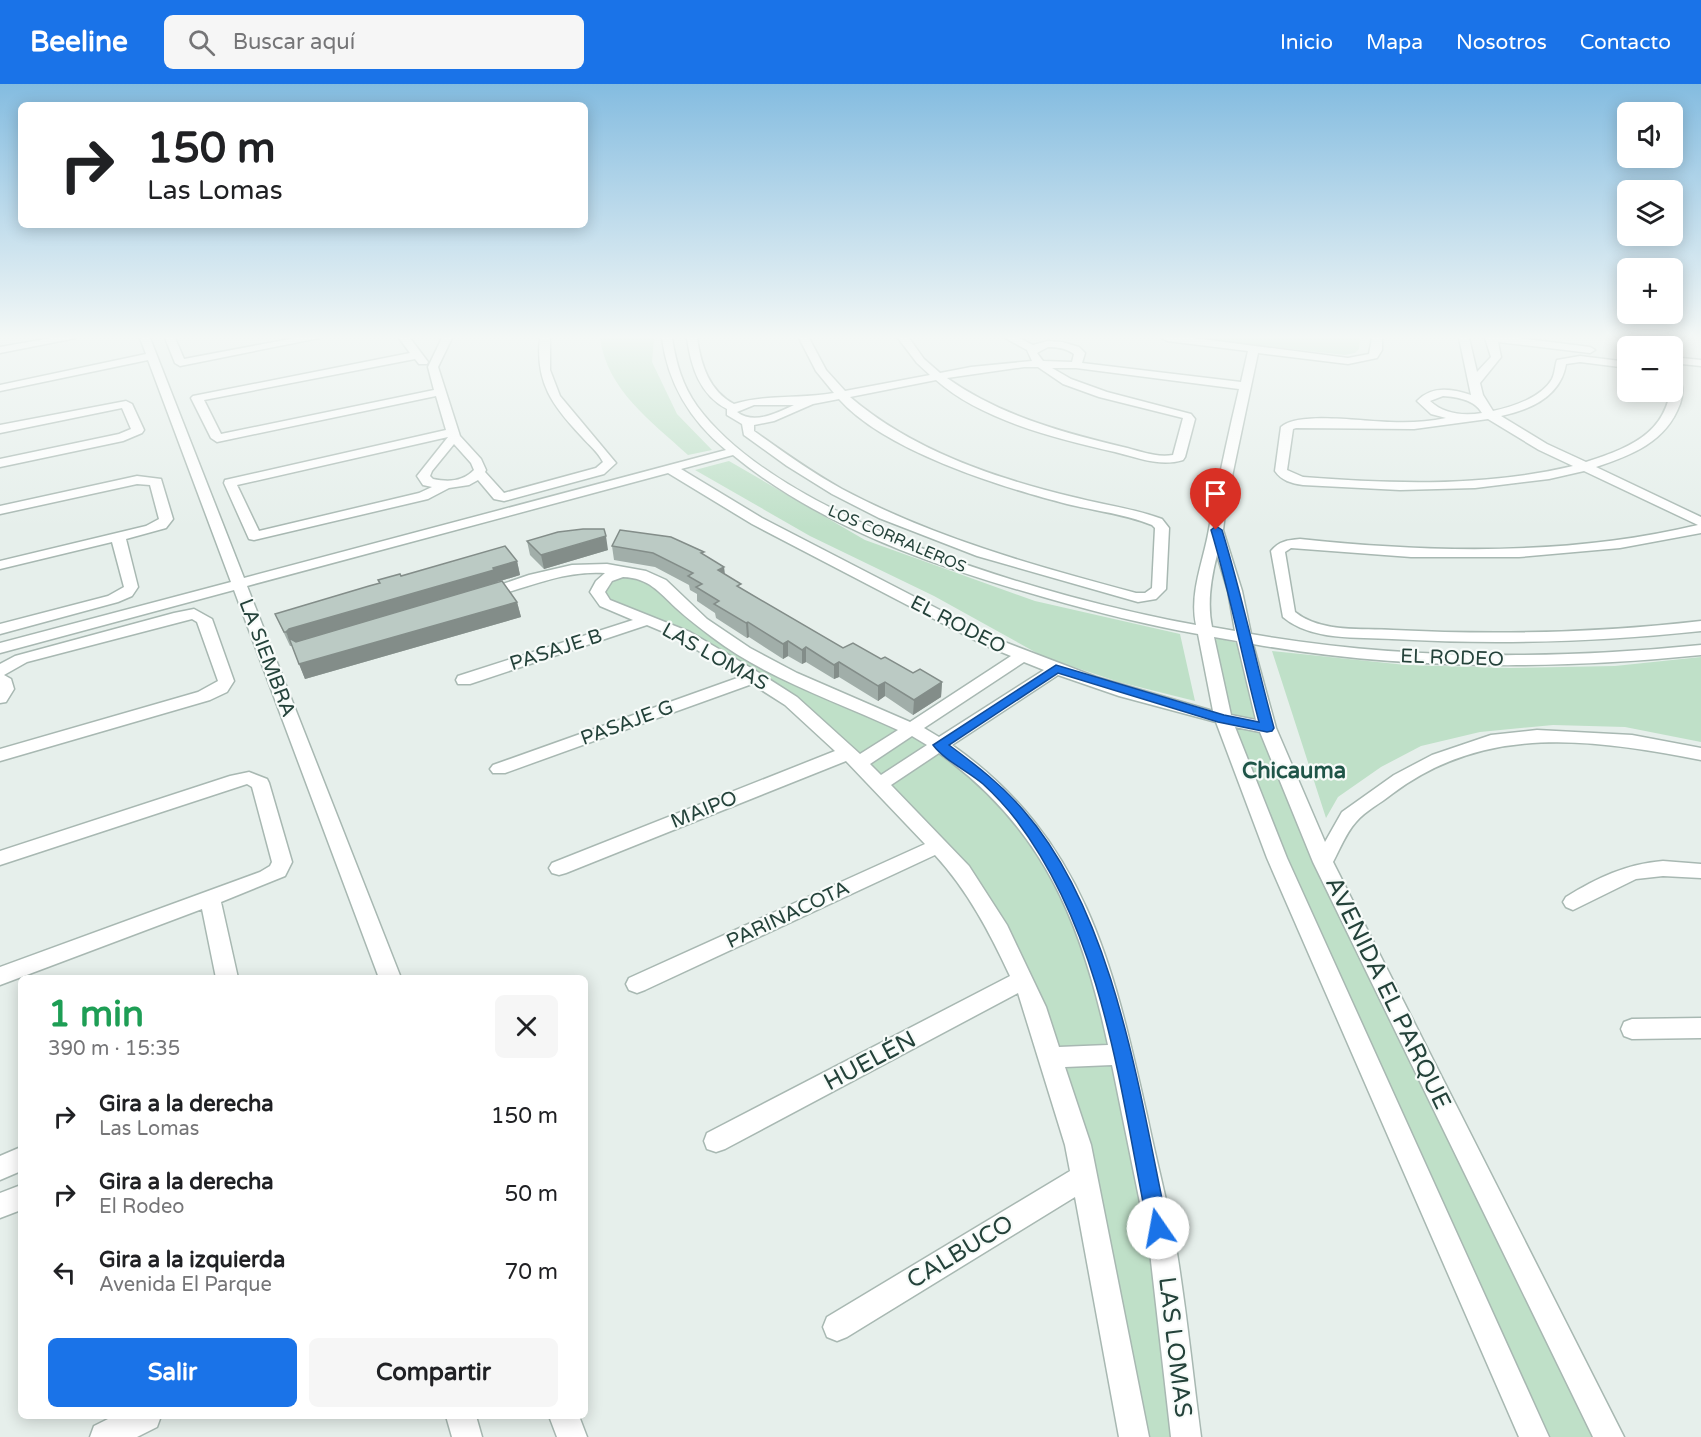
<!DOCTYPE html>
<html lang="es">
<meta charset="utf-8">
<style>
:root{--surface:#fff;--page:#f6f6f6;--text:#202124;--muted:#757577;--accent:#1a73e8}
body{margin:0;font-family:"Varela Round",sans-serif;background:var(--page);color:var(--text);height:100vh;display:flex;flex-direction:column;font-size:22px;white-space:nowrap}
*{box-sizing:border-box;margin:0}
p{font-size:20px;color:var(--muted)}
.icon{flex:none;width:33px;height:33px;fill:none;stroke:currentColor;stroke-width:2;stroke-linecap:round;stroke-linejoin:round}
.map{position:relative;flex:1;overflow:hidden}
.drawer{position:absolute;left:18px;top:891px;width:570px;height:444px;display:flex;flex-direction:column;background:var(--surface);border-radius:9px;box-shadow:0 3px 15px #0003}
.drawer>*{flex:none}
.top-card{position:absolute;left:18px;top:18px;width:570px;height:126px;border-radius:9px;box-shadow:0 3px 15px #0003;background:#fff;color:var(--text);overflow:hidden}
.fabs{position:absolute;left:1617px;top:18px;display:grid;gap:12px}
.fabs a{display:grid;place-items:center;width:66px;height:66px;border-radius:9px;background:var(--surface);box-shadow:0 3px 15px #0003;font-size:30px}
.pin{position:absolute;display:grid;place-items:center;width:51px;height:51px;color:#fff;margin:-62px -26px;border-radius:50% 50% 50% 0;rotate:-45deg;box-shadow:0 0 6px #0007}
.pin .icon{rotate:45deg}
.me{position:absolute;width:66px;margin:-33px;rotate:348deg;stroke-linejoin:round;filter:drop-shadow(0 0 4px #0008)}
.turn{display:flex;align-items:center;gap:21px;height:126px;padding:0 30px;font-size:27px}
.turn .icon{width:78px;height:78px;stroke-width:2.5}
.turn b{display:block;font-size:42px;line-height:51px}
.round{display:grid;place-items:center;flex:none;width:63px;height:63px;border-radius:9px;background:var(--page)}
.summary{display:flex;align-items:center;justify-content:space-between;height:102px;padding:0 30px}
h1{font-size:36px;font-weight:700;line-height:45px;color:#1e9e55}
.cta{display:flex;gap:12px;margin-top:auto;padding:12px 30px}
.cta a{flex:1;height:69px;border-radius:9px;background:var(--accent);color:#fff;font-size:24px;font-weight:700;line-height:69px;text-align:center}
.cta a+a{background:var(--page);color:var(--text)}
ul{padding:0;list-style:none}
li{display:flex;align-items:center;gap:18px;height:78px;padding:0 30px}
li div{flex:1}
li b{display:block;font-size:22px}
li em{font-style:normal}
header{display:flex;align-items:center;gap:36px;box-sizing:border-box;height:84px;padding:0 30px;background:var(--accent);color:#fff}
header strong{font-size:28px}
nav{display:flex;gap:33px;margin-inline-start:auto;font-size:21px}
.search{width:420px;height:54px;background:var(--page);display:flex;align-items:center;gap:15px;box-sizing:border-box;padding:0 21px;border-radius:9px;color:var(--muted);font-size:22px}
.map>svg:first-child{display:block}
.green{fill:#bfe0c8}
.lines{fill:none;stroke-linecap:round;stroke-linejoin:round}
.minor-casing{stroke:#a8b8b2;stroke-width:3}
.minor{fill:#fff;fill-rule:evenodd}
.wall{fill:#a1aea9}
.shaded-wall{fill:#838d89}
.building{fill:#bbcac4;stroke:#838d89;stroke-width:1.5}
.route{fill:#1a73e8;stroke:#114b97;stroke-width:1.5}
.labels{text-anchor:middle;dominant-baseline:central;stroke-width:4.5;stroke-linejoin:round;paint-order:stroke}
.far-street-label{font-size:16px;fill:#24423a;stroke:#f7fbf9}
.street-label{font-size:20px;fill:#24423a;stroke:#f7fbf9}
.quarter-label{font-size:22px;font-weight:bold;fill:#1f5548;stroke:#f7fbf9}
.near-street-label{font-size:24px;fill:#24423a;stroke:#f7fbf9}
</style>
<header>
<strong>Beeline</strong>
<div class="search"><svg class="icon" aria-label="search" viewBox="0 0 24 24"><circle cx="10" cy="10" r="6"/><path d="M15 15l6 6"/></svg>Buscar aquí</div>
<nav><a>Inicio</a><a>Mapa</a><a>Nosotros</a><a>Contacto</a></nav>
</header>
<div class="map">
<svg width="1701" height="1353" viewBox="0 0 1701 1353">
<rect width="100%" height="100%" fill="#e6efeb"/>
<path class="green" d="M 600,254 L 654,254 L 652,278 L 677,330 L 712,366 L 688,371 C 651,337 607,306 600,254 Z
M 1196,254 L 1360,254 L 1359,265 L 1355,269 L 1345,271 Z
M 729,377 L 865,456 L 1035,517 L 1180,550 L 1195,617 L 1119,598 L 1044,573 L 934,512 L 810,452 L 695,386 Z
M 622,491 L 654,499 L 695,539 L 908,647 L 984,699 L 1043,772 L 1087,863 L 1155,1165 L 1178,1353 L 1145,1353 L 1007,845 L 795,614 L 615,520 L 604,511 L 603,502 L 612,494 Z
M 1208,552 L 1238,559 L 1260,644 L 1595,1353 L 1546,1353 L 1286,773 L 1231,635 Z
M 1272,567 L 1406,581 L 1510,584 L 1615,582 L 1701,573 L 1701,658 L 1625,643 L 1553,641 L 1480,648 L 1421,662 L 1381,683 L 1338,713 L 1326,734 Z"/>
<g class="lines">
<g class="minor-casing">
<path id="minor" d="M 51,254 L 76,254 L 0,269 L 0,263 Z
M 140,254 L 150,254 L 244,494 L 726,366 C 690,336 668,300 662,254 L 672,254 C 676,279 682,301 697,322 C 783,439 1056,516 1196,541 C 1189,508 1204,476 1209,445 C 1218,398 1228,351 1239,305 L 1076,284 L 1052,284 L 1071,295 L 1107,308 L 1191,330 L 1195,335 L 1185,373 L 1183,376 C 1160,383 1139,374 1115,368 C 1057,355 981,336 936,296 L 850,313 C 912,366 994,394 1073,413 C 1103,421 1133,424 1162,435 L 1169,444 L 1166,505 L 1156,515 L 1138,518 L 977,472 L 879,434 L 832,410 L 787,382 L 744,351 L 742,340 L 727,331 L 727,325 C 700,311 691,283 687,254 L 697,254 C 701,281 709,307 734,320 C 767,310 801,315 834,309 L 816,287 L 799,254 L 809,254 L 826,286 L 845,307 L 930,291 L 917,279 L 898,254 L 909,254 L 924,275 L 940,289 L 971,283 L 1032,277 L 1027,266 L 1005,254 L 1019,254 L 1033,261 L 1048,257 L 1062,258 L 1079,263 L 1085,269 L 1082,279 L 1241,298 L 1248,267 L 1167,257 L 1162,254 L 1194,254 L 1348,274 L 1369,270 L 1372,254 L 1382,254 L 1382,266 L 1377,274 L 1348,280 L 1258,269 L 1226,421 L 1223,446 L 1242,507 L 1251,550 C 1400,576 1551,576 1701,561 L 1701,571 C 1552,586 1401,586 1253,560 L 1276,644 L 1325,758 L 1342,728 L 1394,691 L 1432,671 L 1491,651 L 1537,646 L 1632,651 L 1701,664 L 1701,676 C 1593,655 1486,639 1392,710 C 1381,719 1365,727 1356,738 C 1346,749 1340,765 1333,778 L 1624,1353 L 1593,1353 L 1313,778 L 1260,648 L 1235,643 L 1287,774 L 1549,1353 L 1519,1353 L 1267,774 L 1216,638 L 1119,612 L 1058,591 L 952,661 C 1087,756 1114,885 1148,1036 C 1157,1080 1169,1124 1177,1169 C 1187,1230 1193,1292 1201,1353 L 1171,1353 L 1150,1168 L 1112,981 L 1065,983 L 1091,1061 L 1149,1353 L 1119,1353 L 1075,1113 L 847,1253 L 837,1257 L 827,1253 L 823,1243 L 827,1233 L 1070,1087 L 1065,1061 L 1018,909 L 725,1065 L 716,1068 L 707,1065 L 704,1057 L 707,1049 L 1010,892 C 990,849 968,807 935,771 L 645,906 L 637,909 L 629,906 L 626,900 L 629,894 L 925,760 L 846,677 L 566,789 L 559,791 L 552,789 L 549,784 L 552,779 L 835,667 L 785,621 L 752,600 L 505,689 L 493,689 L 490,685 L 493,681 L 740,593 L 678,554 L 647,541 L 470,600 L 458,600 L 456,596 L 458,592 L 633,536 L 600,522 L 590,508 L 596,497 L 605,489 C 562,486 525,505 484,515 L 477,511 L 479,508 L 529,491 L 572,481 L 607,480 L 646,487 L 666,496 L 707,535 L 750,564 L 797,589 L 910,638 L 1011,572 L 982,560 L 752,440 L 668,389 L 247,502 L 401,894 L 379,894 L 234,506 L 0,569 L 0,559 L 231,498 L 148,276 L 0,307 L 0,301 L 146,270 ZM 1048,263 C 1058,263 1066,264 1074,270 L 1072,278 L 1043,277 L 1037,269 ZM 1024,283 L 1038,283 L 1063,300 L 1099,313 L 1183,334 L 1173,371 C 1156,374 1140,367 1123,363 C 1061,348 999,331 947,294 ZM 839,315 C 885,367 1001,403 1067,420 C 1096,427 1125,430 1152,441 L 1155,444 L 1152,504 L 1145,509 L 1136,509 C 1035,482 934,454 842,405 C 811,388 782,367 754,347 L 754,341 L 774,337 L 813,320 ZM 754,321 L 794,321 C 777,329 754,341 737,328 ZM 733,371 C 822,444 937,483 1047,514 C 1096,528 1147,541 1198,550 L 1213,627 L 1096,593 L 994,554 L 762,434 L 681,385 ZM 1217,471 L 1228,507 L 1235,547 L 1212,543 C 1207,520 1211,494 1217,471 ZM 623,493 C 649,494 659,508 676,524 C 688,535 700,544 712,553 C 767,595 836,617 898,646 L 860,670 L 797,613 L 761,590 L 690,548 L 610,516 L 605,508 L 612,497 ZM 1214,553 L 1237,557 L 1256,636 L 1231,631 ZM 1024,578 L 1044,586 L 939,653 L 924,644 ZM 912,652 L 927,661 L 881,691 L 870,680 ZM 939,669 C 1044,744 1082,840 1108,961 L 1059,963 L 1046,923 L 1007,841 L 969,782 L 891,701 Z
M 165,254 L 175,254 L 184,275 L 295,254 L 319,254 L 180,282 L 175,279 Z
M 399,254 L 410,254 L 428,278 L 427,280 L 419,280 L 415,275 L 204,316 L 221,350 L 434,306 L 428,283 L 442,254 L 452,254 L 438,283 L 460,352 L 481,375 L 486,386 L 485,388 L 504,409 L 596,384 L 603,378 C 598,368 589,361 582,353 C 553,322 535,299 540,254 L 550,254 L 550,286 L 560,312 L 616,379 L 604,390 L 504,417 L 494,415 L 478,396 L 469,401 L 449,404 L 428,415 L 254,456 L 249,455 L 224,399 L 225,396 L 446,346 L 436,312 L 217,358 L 211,354 L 191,314 L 193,312 L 410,269 ZM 448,353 L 417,392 L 423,401 L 432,403 L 419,409 L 259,447 L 237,401 ZM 454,360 L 471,379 L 474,386 C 462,398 448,398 433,395 L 430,392 L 432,387 Z
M 1459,254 L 1469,254 L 1477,288 L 1491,273 L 1485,254 L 1519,254 L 1590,263 L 1595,266 L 1590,269 L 1498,258 L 1501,273 L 1480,299 L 1483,311 L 1493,327 C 1513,323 1542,313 1552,295 C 1555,289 1555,281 1557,276 L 1580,272 L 1628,278 L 1628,284 L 1580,278 L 1566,280 C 1561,312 1530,326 1501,332 L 1547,360 L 1586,378 C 1636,362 1672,346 1672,288 L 1676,289 C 1683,299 1684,308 1680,320 C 1666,358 1632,371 1596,383 L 1701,433 L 1701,449 L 1620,464 L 1519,473 L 1411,473 L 1291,464 L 1285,468 L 1295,528 C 1321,549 1363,544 1393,546 C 1496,551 1598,549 1701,537 L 1701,547 C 1598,558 1496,561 1392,555 C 1357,553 1311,557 1283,533 L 1271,467 C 1279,457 1288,456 1300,455 C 1432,469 1568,472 1698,441 L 1584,387 L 1549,395 L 1475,404 L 1400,406 L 1303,401 C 1291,399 1282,397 1275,387 L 1281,343 C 1298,327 1366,338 1390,338 C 1409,339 1427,338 1446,334 L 1431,330 L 1417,317 C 1432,301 1453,305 1471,311 ZM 1443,312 C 1458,313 1475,316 1482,329 C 1463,332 1444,330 1430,317 ZM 1488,335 L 1539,366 L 1573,382 C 1484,403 1393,400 1303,393 L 1287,386 L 1293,345 L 1296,344 L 1414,345 Z
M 1672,273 L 1701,276 L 1701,282 L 1672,279 Z
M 126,317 L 132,320 L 144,346 L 142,349 L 123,357 L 0,383 L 0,375 L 119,350 L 131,345 L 122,324 L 0,349 L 0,341 Z
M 137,392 L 161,395 L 173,435 L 166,444 L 126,455 L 138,503 L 132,512 L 118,518 L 0,550 L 0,540 L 108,512 L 124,503 L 112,458 L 0,485 L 0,477 L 146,442 L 159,435 L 150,401 L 137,400 L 0,430 L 0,422 Z
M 194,525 L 212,535 L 234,597 L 227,608 L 210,616 L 0,677 L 0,665 L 198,608 L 218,597 L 197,538 L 192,535 L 27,578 L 4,591 L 11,595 L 14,605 L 6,618 L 0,619 L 0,580 L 15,572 L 174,529 Z
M 249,688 L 267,695 L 269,699 L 292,778 L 285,792 L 221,818 L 238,894 L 216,894 L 202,825 L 0,901 L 0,883 L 260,788 L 270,782 L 272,778 L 252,703 L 247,700 L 0,781 L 0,767 L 230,692 Z
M 1663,777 L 1701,780 L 1701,794 L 1663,792 L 1636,795 L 1573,826 L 1566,823 L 1563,818 L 1566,813 C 1597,794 1626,780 1663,777 Z
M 1701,934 L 1701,954 L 1632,955 L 1624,952 L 1621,945 L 1624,938 L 1632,935 Z
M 21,1063 L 21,1087 L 0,1096 L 0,1072 Z
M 21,1101 L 21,1126 L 0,1134 L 0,1109 Z
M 114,1332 L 161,1332 L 157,1343 L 137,1353 L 90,1353 L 94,1342 Z
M 446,1332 L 476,1332 L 482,1353 L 452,1353 Z
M 549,1332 L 579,1332 L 587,1353 L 557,1353 Z"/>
</g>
<use href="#minor" class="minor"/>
</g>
<path class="wall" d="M 527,457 L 608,466 L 544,485 L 530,471 Z
M 612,462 L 704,471 L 724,483 L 725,490 L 741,505 L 843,564 L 881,575 L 913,589 L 942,598 L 941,613 L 913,631 L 885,612 L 878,617 L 839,593 L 834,595 L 806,578 L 802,580 L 788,572 L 783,575 L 749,553 L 747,554 L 716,534 L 715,529 L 697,517 L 697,510 L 690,506 L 689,501 L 655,483 L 614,476 Z
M 517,477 L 520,491 L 497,498 L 517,518 L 521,533 L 305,595 L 292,562 L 290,562 L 275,530 L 379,499 L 378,496 L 401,492 Z"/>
<path class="shaded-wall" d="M 606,452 L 608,466 L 544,485 L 541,471 Z
M 517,477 L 520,491 L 497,498 L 498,500 L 292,562 L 286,548 L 289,545 Z
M 724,483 L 725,497 L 718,486 Z
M 517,518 L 521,533 L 305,595 L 299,580 Z
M 748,538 L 749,553 L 747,554 L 746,539 Z
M 788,557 L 788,572 L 783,575 L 783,560 Z
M 806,563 L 806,578 L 802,580 L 802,566 Z
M 839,578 L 839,593 L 834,595 L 834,581 Z
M 885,598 L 885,612 L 878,617 L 878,602 Z
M 942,598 L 941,613 L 913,631 L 914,616 Z"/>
<path class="building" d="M 583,445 L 604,445 L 606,452 L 541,471 L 527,457 L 558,448 Z
M 620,446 L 671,453 L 704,468 L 701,469 L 724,483 L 718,486 L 741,500 L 737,502 L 843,564 L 853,559 L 881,575 L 885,573 L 913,589 L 920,585 L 942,598 L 914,616 L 885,598 L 878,602 L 839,578 L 834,581 L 806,563 L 802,566 L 788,557 L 783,560 L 748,538 L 746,539 L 714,520 L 719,517 L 696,503 L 702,500 L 688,492 L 693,489 L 653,469 L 612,462 Z
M 505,462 L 517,477 L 493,484 L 494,486 L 289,545 L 286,548 L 284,548 L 275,530 L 369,502 L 380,499 L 378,496 L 400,490 L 401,492 Z
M 502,497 L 517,518 L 299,580 L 289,554 L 296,558 Z"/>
<linearGradient id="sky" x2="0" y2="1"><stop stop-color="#84bce0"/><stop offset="0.57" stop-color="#f4f8f6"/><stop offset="1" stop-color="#f4f8f6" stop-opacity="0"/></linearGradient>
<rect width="1701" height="444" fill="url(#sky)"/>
<path class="route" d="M 1216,442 L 1222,446 C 1242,511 1256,578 1274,644 L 1272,647 L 1267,648 L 1218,638 L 1058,589 L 949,661 C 976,681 1002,701 1024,727 C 1115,831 1140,1012 1168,1144 L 1165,1151 L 1158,1154 L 1151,1151 L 1148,1144 C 1120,1005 1104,853 1017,737 C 1007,724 995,711 983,700 C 968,687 945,677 933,661 L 1056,581 L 1224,631 L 1259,638 C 1242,574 1230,509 1211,446 Z"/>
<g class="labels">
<g class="far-street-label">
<text transform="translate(897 455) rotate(23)">LOS CORRALEROS</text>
</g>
<g class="street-label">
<text transform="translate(958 541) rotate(27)">EL RODEO</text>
<text transform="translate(556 566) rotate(-18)">PASAJE B</text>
<text transform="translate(715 573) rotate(29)">LAS LOMAS</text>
<text transform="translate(267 574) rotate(69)">LA SIEMBRA</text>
<text transform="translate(1452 574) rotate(2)">EL RODEO</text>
<text transform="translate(627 639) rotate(-20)">PASAJE G</text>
<text transform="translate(704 726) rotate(-22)">MAIPO</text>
<text transform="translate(788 831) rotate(-25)">PARINACOTA</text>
</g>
<g class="quarter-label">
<text x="1294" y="687">Chicauma</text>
</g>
<g class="near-street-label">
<text transform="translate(1388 909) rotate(64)">AVENIDA EL PARQUE</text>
<text transform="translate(870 977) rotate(-28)">HUELÉN</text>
<text transform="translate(960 1168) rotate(-31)">CALBUCO</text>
<text transform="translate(1175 1263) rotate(83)">LAS LOMAS</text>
</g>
</g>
</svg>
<div class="fabs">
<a><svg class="icon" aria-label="sound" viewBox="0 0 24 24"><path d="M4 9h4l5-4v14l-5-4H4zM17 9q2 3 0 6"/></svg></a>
<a><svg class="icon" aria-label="layers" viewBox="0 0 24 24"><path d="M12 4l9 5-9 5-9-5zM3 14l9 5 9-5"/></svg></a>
<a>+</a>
<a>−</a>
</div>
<div class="pin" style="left:1216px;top:446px;background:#d93025"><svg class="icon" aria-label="arrive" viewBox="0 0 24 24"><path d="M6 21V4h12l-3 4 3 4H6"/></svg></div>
<svg class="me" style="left:1158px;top:1144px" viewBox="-20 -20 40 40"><circle r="19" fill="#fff"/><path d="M0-13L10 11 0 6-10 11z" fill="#1a73e8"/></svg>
<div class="top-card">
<div class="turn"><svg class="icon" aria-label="right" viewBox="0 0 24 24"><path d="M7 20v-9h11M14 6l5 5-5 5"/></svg><div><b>150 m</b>Las Lomas</div></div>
</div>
<section class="drawer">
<div class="summary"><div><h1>1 min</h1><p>390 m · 15:35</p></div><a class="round"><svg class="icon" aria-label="close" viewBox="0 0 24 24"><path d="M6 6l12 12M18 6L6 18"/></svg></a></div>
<ul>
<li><svg class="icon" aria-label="right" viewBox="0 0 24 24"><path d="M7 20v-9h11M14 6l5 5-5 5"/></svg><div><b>Gira a la derecha</b><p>Las Lomas</p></div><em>150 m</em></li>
<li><svg class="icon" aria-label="right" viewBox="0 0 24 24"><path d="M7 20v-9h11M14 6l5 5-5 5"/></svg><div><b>Gira a la derecha</b><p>El Rodeo</p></div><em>50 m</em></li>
<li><svg class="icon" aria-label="left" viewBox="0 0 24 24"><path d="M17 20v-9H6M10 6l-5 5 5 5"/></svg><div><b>Gira a la izquierda</b><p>Avenida El Parque</p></div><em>70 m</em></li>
</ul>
<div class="cta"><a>Salir</a><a>Compartir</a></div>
</section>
</div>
